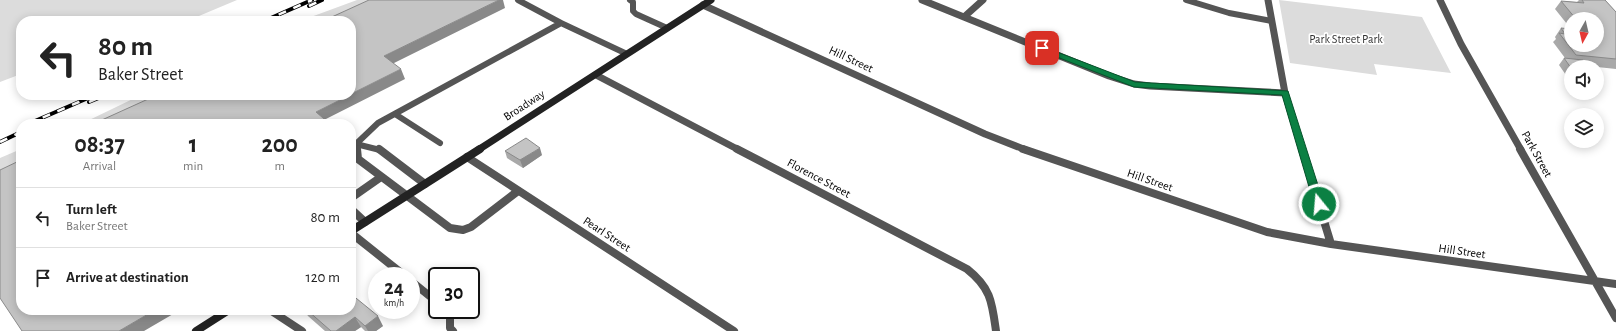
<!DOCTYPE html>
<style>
:root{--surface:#fff;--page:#f6f6f6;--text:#222;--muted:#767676;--line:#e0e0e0}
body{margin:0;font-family:"Alegreya Sans",sans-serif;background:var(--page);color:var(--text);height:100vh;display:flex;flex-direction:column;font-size:15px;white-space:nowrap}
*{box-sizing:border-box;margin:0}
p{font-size:13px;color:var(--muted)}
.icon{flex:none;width:22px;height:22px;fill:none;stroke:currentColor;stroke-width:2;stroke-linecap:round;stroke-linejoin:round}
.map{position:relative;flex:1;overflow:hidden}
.side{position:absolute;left:16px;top:119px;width:340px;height:196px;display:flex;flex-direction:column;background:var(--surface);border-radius:16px;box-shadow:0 2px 10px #0003}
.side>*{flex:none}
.top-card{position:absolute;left:16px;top:16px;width:340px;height:84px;border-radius:16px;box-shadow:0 2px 10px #0003;background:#fff;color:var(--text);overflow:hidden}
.needle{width:26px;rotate:188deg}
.fabs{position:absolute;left:1564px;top:12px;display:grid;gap:8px}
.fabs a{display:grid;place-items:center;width:40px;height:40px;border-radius:50%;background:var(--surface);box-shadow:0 2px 10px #0003;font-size:20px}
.speed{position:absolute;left:368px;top:267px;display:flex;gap:8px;font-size:20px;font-weight:700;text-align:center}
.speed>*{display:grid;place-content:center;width:52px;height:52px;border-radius:50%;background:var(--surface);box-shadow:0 2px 10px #0003;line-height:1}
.speed small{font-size:10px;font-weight:400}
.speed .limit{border:2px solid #111;border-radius:6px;background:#fff;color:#111}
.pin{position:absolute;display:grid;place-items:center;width:34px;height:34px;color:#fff;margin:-17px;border-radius:8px;box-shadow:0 2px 6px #0006}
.me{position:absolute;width:44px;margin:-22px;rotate:343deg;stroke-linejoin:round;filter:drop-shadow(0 0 3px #0008)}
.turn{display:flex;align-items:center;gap:14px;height:84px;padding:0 16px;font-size:18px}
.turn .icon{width:52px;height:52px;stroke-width:2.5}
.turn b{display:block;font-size:28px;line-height:34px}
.eta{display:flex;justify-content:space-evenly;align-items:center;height:68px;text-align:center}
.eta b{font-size:24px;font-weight:700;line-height:28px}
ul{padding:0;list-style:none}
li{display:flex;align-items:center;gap:12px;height:60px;padding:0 16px;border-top:1px solid var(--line)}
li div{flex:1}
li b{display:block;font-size:15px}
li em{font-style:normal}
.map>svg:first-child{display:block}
.green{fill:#dcdcdc}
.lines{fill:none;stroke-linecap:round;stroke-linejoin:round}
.lane-far1{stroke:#555;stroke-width:6}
.lane{stroke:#555;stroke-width:8}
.street-far1{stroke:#555;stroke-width:7}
.street{stroke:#555;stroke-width:8}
.secondary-far1{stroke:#222;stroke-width:7}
.secondary{stroke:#222;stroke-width:8}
.rail-casing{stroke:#000;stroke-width:4}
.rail{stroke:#fff;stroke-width:2.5;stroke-dasharray:8;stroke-linecap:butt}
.wall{fill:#a9a9a9}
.shaded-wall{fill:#898989}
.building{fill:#c4c4c4;stroke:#898989}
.route{fill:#0b8043;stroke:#07532c}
.labels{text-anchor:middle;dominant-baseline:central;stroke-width:3.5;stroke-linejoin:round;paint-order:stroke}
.park-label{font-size:12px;fill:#333;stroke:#fff}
.street-label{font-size:12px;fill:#000;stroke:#fff}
</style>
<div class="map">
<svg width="1616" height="331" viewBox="0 0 1616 331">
<rect width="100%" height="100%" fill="#fff"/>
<path class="green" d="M 0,0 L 237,0 L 187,21 L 21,21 L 21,74 L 0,82 Z
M 357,0 L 374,0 L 326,21 L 300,21 Z
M 1279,0 L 1422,17 L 1451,73 L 1374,64 L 1377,75 L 1290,63 Z
M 141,95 L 163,95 L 102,124 L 81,124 Z
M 21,149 L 21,161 L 0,171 L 0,158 Z"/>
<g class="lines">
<path class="lane-far1" d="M 518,0 L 561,23
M 630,0 L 633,2 L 633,11 L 636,14 L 667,28
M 1186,0 L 1229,13 L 1272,21
M 395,114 L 440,143
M 356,144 L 378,123 L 561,23 L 627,54
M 357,150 L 356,144 L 380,150"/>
<path class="lane" d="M 357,149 L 358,159 L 450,228 L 463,230 L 471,227 L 518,191
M 379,149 L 425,184
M 351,198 L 381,177
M 351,209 L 365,222
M 351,233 L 405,276
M 411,281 L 437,302
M 270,310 L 302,331
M 448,310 L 450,312 L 450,328 L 453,331"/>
<path class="street-far1" d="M 922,0 L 1109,76 L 1134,84 L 1150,86 L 1285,93
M 1268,0 L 1285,93 L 1302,150
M 1440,0 L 1461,44 L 1521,150
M 703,5 L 985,134 L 1026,150
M 964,17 L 983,0
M 596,75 L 739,150"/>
<path class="street" d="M 737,149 L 967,269 C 991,288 992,302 996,331
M 1023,149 L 1267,232 L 1331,244 L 1616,284
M 1302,149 L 1331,244
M 1520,149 L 1616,318
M 467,157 L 734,331"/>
<path class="secondary-far1" d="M 478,150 L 711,0"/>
<path class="secondary" d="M 351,231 L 480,149
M 196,331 L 229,310"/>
<g class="rail-casing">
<path id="rail" d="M 309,6 L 322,0
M 264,21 L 312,0
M 89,102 L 106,95
M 28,124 L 95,95
M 0,142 L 21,132"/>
</g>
<use href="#rail" class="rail"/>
</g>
<path class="wall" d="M 1579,0 L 1605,0 L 1616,12 L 1616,69 L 1588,66 L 1571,67 L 1571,78 L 1568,78 L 1559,65 L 1564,58 L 1565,58 L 1553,42 L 1556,39 L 1555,37 L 1561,28 L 1571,29 L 1571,45 L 1597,19 L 1571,19 L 1571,29 L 1555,9 L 1561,1 L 1577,2 Z
M 505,151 L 542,155 L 523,168 L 507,158 Z
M 304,310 L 351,310 L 383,326 L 376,331 L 365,331 L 361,327 L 355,331 L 325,331 L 308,316 Z"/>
<path class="shaded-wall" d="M 499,0 L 503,0 L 505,8 L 388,66 L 384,56 Z
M 401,69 L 405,79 L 320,122 L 316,112 L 350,95 L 351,95 L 351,94 Z
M 540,148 L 542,155 L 523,168 L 520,160 Z
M 155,310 L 180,310 L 144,331 L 119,331 Z
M 378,316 L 383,326 L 376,331 L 368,331 L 365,326 Z
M 355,317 L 361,327 L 355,331 L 336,331 Z"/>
<path class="building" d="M 369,0 L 499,0 L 384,56 L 401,69 L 351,94 L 351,21 L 323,21 Z
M 1582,0 L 1605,0 L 1616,12 L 1616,59 L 1576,55 L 1559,33 L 1565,34 L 1561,28 L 1571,29 L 1571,45 L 1597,45 L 1597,19 L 1576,19 L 1561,1 L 1584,3 Z
M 1564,58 L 1583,60 L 1589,67 L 1571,67 L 1571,68 Z
M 157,95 L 350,95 L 316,112 L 330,124 L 93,124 Z
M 526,138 L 540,148 L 520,160 L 505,151 Z
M 21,160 L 21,310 L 155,310 L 119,331 L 22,331 L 0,298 L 0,170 Z
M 351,294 L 378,316 L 365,326 L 355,317 L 336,331 L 331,331 L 307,310 L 351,310 Z"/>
<path class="route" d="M 1039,47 L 1044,47 L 1135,82 L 1288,91 L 1324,204 L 1319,208 L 1314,204 L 1282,95 L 1134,87 L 1039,50 Z"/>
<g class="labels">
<g class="park-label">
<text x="1346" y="39">Park Street Park</text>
</g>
<g class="street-label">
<text transform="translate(851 59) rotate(25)">Hill Street</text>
<text transform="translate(524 105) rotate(-33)">Broadway</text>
<text transform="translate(1537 154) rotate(61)">Park Street</text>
<text transform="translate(819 178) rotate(28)">Florence Street</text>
<text transform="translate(1150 180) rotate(19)">Hill Street</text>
<text transform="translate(607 234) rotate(33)">Pearl Street</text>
<text transform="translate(1462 251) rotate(8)">Hill Street</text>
</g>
</g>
</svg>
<div class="fabs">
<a><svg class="needle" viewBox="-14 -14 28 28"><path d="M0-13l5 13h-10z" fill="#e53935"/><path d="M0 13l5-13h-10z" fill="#767676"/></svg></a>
<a><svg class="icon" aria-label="sound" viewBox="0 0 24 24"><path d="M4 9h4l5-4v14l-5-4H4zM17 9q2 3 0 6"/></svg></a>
<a><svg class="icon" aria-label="layers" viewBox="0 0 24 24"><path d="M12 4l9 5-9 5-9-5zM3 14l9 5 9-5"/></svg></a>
</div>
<div class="speed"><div>24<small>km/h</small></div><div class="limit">30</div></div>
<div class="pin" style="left:1042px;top:48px;background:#d93025"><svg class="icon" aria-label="arrive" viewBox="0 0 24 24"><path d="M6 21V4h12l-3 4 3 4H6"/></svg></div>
<svg class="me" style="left:1319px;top:204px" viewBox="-20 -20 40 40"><circle r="17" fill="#0b8043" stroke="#fff" stroke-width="3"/><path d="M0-11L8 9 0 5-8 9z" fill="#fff"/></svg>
<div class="top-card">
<div class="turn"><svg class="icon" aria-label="left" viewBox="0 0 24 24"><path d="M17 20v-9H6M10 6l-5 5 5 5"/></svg><div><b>80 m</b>Baker Street</div></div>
</div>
<section class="side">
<div class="eta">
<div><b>08:37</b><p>Arrival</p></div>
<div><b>1</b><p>min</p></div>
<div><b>200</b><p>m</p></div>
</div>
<ul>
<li><svg class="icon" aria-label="left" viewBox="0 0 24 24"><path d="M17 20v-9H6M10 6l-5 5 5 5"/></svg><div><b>Turn left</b><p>Baker Street</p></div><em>80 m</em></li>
<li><svg class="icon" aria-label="arrive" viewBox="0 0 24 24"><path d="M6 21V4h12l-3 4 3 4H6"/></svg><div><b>Arrive at destination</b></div><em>120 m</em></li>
</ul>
</section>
</div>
